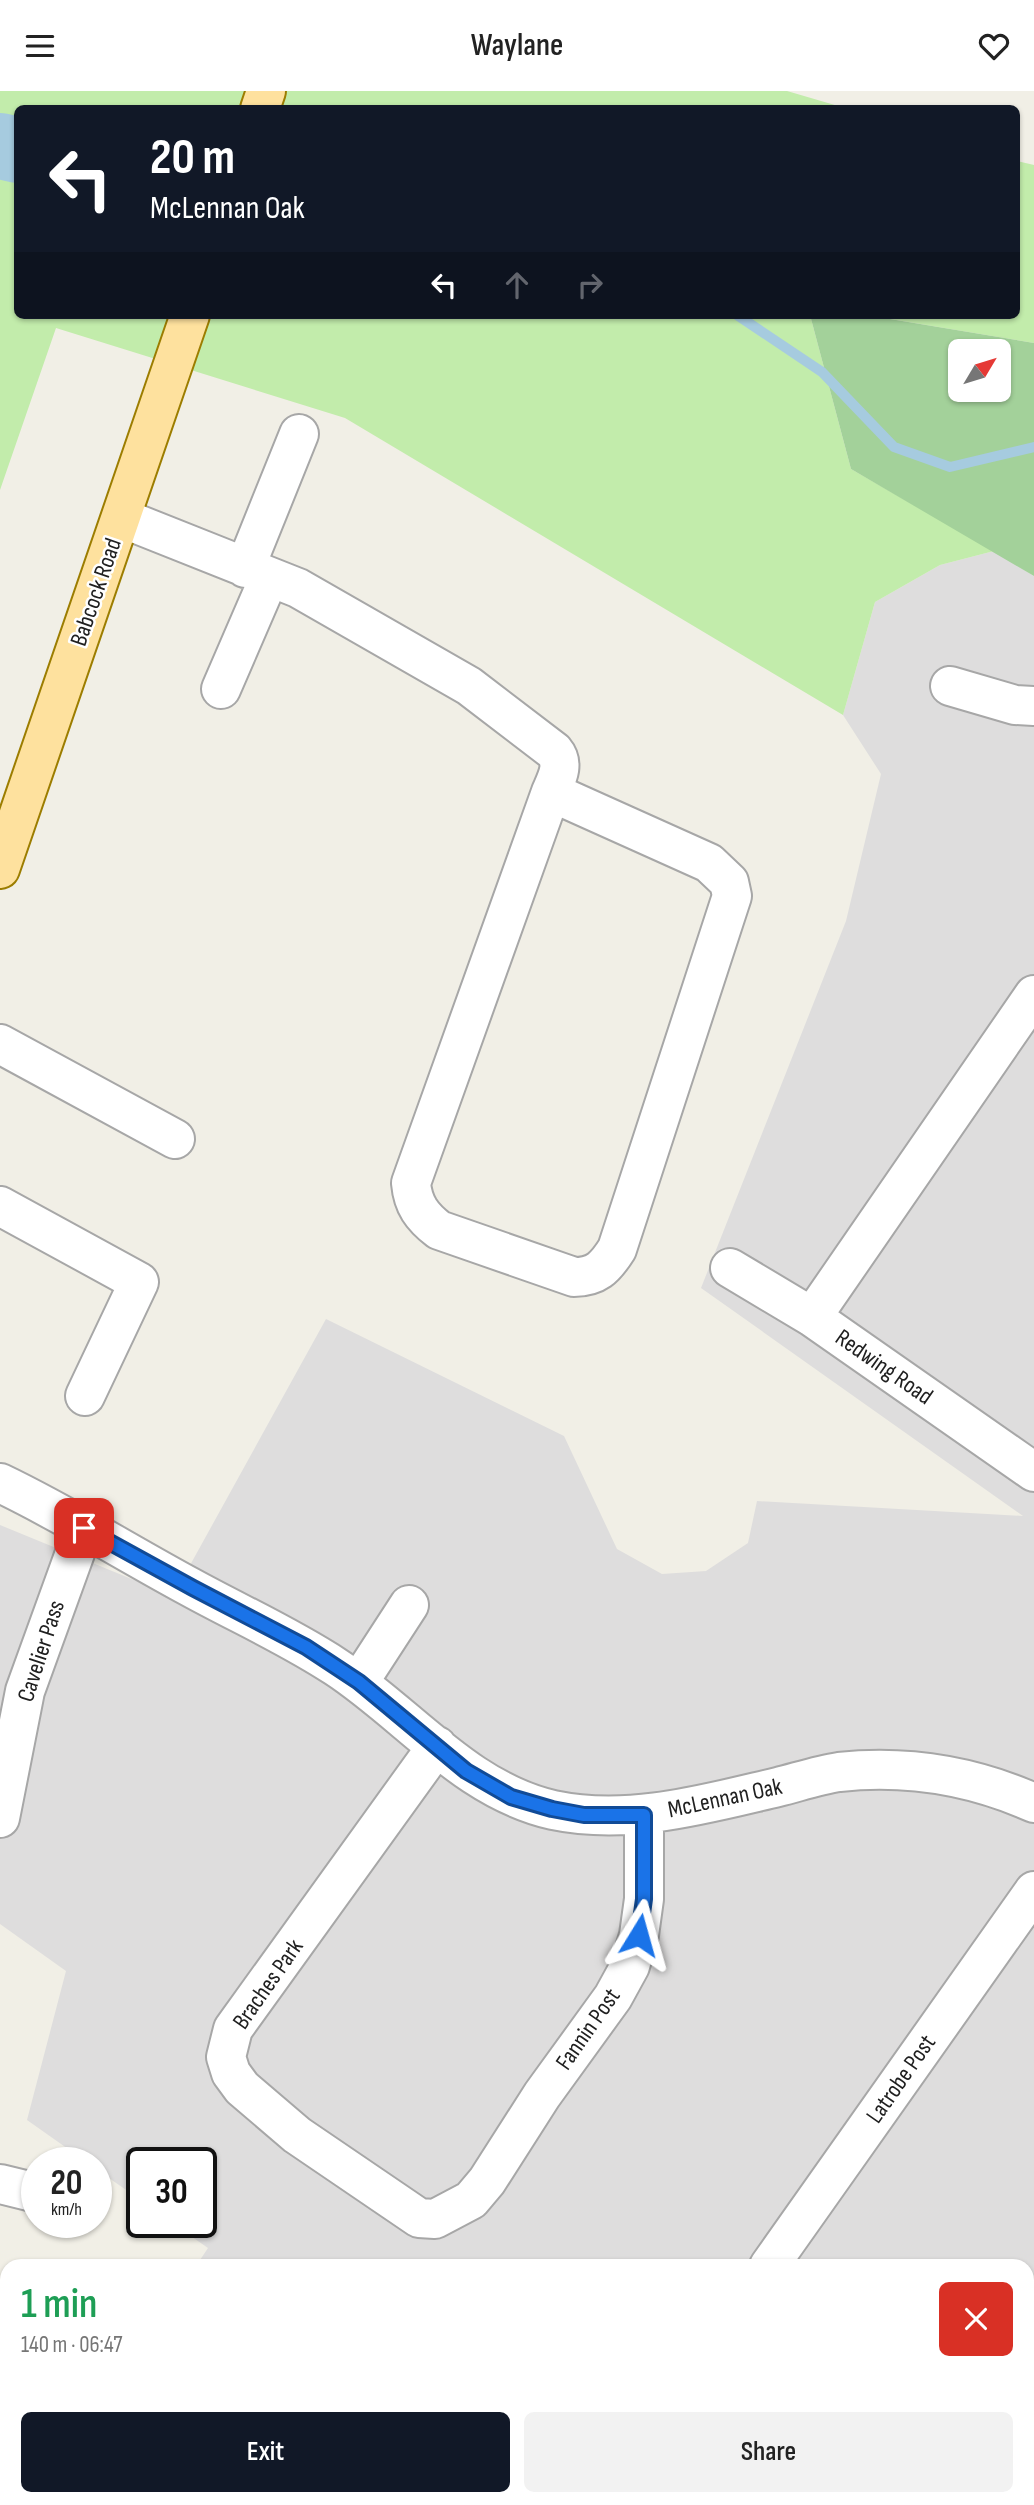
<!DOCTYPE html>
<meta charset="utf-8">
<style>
:root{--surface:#fff;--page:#f2f2f2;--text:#222;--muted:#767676;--accent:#111827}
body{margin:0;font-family:"Sofia Sans Condensed",sans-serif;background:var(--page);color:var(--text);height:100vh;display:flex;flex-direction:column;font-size:26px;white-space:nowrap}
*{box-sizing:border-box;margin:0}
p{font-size:23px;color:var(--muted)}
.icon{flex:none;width:38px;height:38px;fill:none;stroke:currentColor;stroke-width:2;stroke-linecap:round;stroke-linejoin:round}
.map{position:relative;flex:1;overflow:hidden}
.drawer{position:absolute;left:0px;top:2168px;width:1034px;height:247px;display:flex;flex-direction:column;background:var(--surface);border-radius:21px 21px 0 0;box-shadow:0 2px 5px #0004}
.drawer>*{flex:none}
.top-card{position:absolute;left:14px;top:14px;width:1006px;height:214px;border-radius:10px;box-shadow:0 2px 5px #0004;background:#111827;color:#fff;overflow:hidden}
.needle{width:46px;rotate:52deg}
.tools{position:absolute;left:948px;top:248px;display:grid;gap:14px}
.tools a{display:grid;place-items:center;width:63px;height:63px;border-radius:10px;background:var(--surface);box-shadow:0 2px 5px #0004;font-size:35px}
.speed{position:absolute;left:21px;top:2056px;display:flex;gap:14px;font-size:35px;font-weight:700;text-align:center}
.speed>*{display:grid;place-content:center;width:91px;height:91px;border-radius:50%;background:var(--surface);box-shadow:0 2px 5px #0004;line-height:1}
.speed small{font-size:18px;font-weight:400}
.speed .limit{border:4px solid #111;border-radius:10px;background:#fff;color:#111}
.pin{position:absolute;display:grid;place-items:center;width:60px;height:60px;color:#fff;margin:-30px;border-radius:14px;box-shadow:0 4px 10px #0006}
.me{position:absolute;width:77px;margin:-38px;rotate:8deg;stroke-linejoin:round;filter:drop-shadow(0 0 5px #0008)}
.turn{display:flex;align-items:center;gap:24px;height:147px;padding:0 21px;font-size:32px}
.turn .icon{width:91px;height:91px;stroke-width:2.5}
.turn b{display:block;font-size:49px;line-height:60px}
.lanes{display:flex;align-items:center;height:66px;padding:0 21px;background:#0003;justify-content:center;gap:35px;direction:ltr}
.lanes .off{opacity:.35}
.round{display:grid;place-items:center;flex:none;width:74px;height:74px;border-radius:10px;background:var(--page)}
.headline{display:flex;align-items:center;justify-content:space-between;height:119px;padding:0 21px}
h1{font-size:42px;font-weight:600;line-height:52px;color:#1e9e55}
.action{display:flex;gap:14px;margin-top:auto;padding:14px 21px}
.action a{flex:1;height:80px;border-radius:10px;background:var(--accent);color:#fff;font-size:28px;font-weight:600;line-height:80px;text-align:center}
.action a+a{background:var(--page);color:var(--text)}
header{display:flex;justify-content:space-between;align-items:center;height:91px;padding:0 21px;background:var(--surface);font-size:32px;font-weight:600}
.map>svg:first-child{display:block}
.residential{fill:#dedddd}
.grass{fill:#c2ecab}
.forest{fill:#a3d19a;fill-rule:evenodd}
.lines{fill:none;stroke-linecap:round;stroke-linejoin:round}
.stream{stroke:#a6cbdf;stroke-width:10}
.river{stroke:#a6cbdf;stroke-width:66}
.minor-casing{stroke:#a7a7a7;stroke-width:42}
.major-casing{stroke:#9c7d00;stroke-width:42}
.minor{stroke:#fff;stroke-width:38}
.major{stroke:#fee19e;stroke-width:38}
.route-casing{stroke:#114b97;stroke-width:18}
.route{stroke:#1a73e8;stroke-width:12}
.labels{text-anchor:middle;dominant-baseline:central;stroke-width:5;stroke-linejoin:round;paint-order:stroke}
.street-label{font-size:24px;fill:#202020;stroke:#fff}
</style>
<header><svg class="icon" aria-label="menu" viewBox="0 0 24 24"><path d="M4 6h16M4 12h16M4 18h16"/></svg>Waylane<svg class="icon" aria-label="heart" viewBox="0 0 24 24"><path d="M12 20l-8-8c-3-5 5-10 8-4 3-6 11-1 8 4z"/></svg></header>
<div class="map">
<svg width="1034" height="2414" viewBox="0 0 1034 2414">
<rect width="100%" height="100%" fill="#f1efe6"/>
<path class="residential" d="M 994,460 L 1034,485 L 1034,2414 L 49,2414 L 50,2408 L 1027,2408 L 1027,2175 L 196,2175 L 208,2157 L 172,2132 L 201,2132 L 201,2072 L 142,2072 L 142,2110 L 96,2078 L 96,2072 L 88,2072 L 27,2029 L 66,1880 L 0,1833 L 0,1434 L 173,1505 L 326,1228 L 564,1345 L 617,1458 L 662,1483 L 706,1480 L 748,1452 L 757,1410 L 1023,1425 L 701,1197 L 846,830 L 881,683 L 843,624 L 875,511 L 940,474 Z"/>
<path class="grass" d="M 0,0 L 787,0 L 845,17 L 18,18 L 18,224 L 810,224 L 851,378 L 994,460 L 940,474 L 875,511 L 843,624 L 345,327 L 56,237 L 0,399 Z
M 1017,70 L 1034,74 L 1034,252 L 866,224 L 1017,224 Z"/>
<path class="forest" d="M 810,224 L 866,224 L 1034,252 L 1034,485 L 851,378 ZM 961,261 L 999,261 L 999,299 L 961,299 Z"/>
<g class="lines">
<path class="stream" d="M 737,224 L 822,281 L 894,356 L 950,376 L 1034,356"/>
<path class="river" d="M 0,55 L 18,59"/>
<g class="minor-casing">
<path id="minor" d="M 122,427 L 298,497 L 469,595 L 554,660 C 565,673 557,687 551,701 L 411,1092 C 413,1114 422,1126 439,1139 L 574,1186 C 596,1186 605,1177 617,1158 L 732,805 L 729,791 L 709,772 L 551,701
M 245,477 L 299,343
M 950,595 L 1015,614 L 1034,615
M 221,598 L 269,487
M 0,953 L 175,1048
M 0,1115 L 139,1191 L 85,1305
M 730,1177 L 812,1226 L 1034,1381
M 812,1226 L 1034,904
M 0,1392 C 65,1423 127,1462 190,1496 C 239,1523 289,1545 336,1576 C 408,1623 465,1699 553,1719 C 629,1735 705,1713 778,1696 C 798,1691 819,1684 839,1681 C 906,1674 973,1685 1034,1712
M 359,1591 L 409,1514
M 437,1655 L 233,1938 L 226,1966 L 231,1982 L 242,1997 L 297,2044 L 419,2127 L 435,2128 L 471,2109 L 487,2090 L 542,2004 L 613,1906 L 630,1875 L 639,1844 L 644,1808 L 644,1724
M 0,1727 L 25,1600 L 84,1437
M 0,2093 L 37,2102
M 769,2175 L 1034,1800
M 1027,2310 L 1034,2300
M 809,2408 L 817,2414
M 954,2414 L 958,2408"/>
</g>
<g class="major-casing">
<path id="major" d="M 260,18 L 266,0
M 0,778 L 190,224"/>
</g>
<use href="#minor" class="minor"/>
<use href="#major" class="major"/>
</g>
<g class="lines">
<g class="route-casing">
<path id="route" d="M 84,1437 L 193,1497 L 306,1556 L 359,1591 L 466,1680 L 511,1706 L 552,1718 L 584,1724 L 644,1724 L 644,1808 L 639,1844"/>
</g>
<use href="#route" class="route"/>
</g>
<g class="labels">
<g class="street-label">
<text transform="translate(96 501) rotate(-71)">Babcock Road</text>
<text transform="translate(884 1276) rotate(35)">Redwing Road</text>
<text transform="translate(41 1560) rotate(-72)">Cavelier Pass</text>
<text transform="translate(725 1707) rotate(-12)">McLennan Oak</text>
<text transform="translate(268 1893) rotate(-55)">Braches Park</text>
<text transform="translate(588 1938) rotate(-55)">Fannin Post</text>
<text transform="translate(901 1988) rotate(-55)">Latrobe Post</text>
</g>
</g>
</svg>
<div class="tools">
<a><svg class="needle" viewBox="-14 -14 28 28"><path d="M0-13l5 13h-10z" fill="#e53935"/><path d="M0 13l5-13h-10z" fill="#767676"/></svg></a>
</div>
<div class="speed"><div>20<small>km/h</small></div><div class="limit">30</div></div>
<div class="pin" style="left:84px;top:1437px;background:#d93025"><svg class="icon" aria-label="arrive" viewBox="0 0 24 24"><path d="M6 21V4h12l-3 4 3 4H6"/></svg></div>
<svg class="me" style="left:639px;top:1844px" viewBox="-20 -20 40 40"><path d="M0-17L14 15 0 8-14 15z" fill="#1a73e8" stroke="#fff" stroke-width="4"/></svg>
<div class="top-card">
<div class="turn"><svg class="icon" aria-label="left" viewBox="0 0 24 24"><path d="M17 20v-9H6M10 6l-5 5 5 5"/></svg><div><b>20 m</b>McLennan Oak</div></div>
<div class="lanes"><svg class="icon" aria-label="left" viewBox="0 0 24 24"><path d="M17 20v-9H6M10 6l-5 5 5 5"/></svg><svg class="icon off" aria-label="ahead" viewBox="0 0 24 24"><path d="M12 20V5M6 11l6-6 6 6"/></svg><svg class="icon off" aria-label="right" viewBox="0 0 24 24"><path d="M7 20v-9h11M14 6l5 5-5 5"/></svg></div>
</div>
<section class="drawer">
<div class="headline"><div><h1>1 min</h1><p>140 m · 06:47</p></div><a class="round" style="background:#d93025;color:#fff"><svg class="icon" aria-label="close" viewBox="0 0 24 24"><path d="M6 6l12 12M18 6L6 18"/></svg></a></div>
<div class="action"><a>Exit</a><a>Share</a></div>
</section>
</div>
